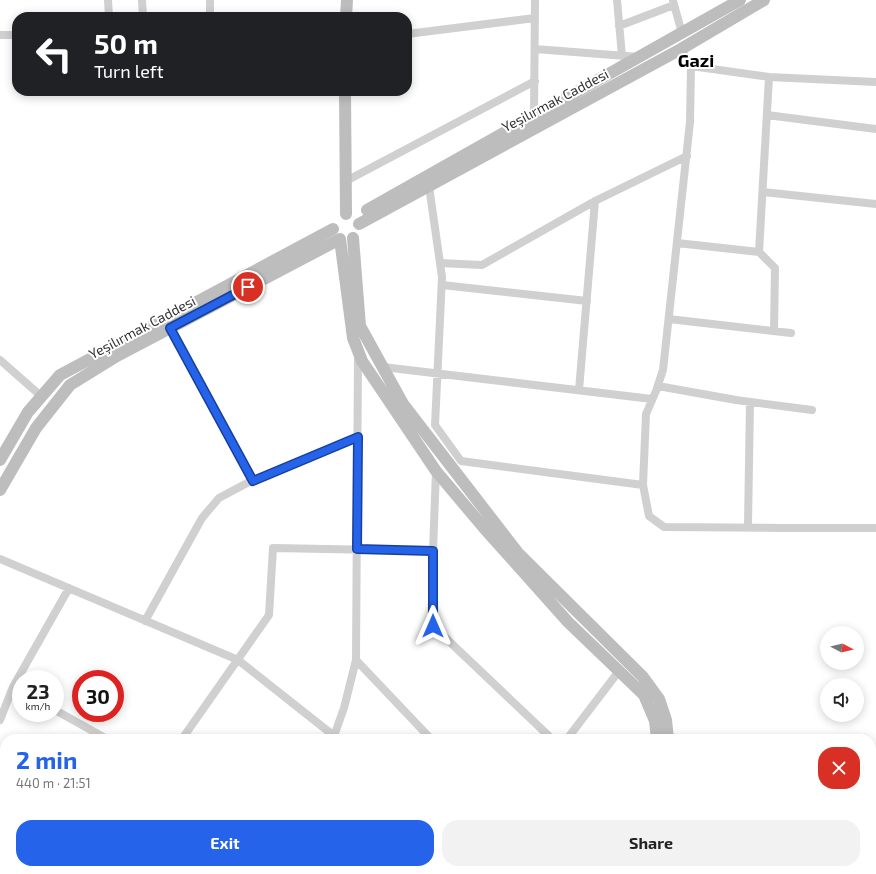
<!DOCTYPE html>
<meta charset="utf-8">
<style>
:root{--surface:#fff;--page:#f2f2f2;--text:#222;--muted:#767676;--accent:#2563eb}
body{margin:0;font-family:"Exo 2",sans-serif;background:var(--page);color:var(--text);height:100vh;display:flex;flex-direction:column;font-size:15px;white-space:nowrap}
*{box-sizing:border-box;margin:0}
p{font-size:13px;color:var(--muted)}
.icon{flex:none;width:22px;height:22px;fill:none;stroke:currentColor;stroke-width:2;stroke-linecap:round;stroke-linejoin:round}
.map{position:relative;flex:1;overflow:hidden}
.panel{position:absolute;left:0px;top:734px;width:876px;height:140px;display:flex;flex-direction:column;background:var(--surface);border-radius:16px 16px 0 0;box-shadow:0 2px 10px #0003}
.panel>*{flex:none}
.banner{position:absolute;left:12px;top:12px;width:400px;height:84px;border-radius:16px;box-shadow:0 2px 10px #0003;background:#202124;color:#fff;overflow:hidden}
.needle{width:26px;rotate:97deg}
.fabs{position:absolute;left:820px;top:626px;display:grid;gap:8px}
.fabs a{display:grid;place-items:center;width:44px;height:44px;border-radius:50%;background:var(--surface);box-shadow:0 2px 10px #0003;font-size:20px}
.speed{position:absolute;left:12px;top:670px;display:flex;gap:8px;font-size:20px;font-weight:700;text-align:center}
.speed>*{display:grid;place-content:center;width:52px;height:52px;border-radius:50%;background:var(--surface);box-shadow:0 2px 10px #0003;line-height:1}
.speed small{font-size:10px;font-weight:400}
.speed .limit{border:6px solid #d22;background:#fff;color:#111}
.pin{position:absolute;display:grid;place-items:center;width:34px;height:34px;color:#fff;margin:-17px;border:2px solid #fff;border-radius:50%;box-shadow:0 1px 4px #0007}
.me{position:absolute;width:44px;margin:-22px;rotate:0deg;stroke-linejoin:round;filter:drop-shadow(0 0 3px #0008)}
.turn{display:flex;align-items:center;gap:14px;height:84px;padding:0 16px;font-size:18px}
.turn .icon{width:52px;height:52px;stroke-width:2.5}
.turn b{display:block;font-size:28px;line-height:34px}
.round{display:grid;place-items:center;flex:none;width:42px;height:42px;border-radius:16px;background:var(--page)}
.summary{display:flex;align-items:center;justify-content:space-between;height:68px;padding:0 16px}
h1{font-size:24px;font-weight:700;line-height:30px;color:var(--accent)}
.cta{display:flex;gap:8px;margin-top:auto;padding:8px 16px}
.cta a{flex:1;height:46px;border-radius:16px;background:var(--accent);color:#fff;font-size:16px;font-weight:700;line-height:46px;text-align:center}
.cta a+a{background:var(--page);color:var(--text)}
.map>svg:first-child{display:block}
.building{fill:#1a1a1a}
.lines{fill:none;stroke-linecap:round;stroke-linejoin:round}
.minor{stroke:#d0d0d0;stroke-width:8}
.secondary{stroke:#bdbdbd;stroke-width:12}
.route-casing{stroke:#184099;stroke-width:10}
.route{stroke:#2563eb;stroke-width:7}
.labels{text-anchor:middle;dominant-baseline:central;stroke-width:4;stroke-linejoin:round;paint-order:stroke}
.street-label{font-size:14px;fill:#333;stroke:#fff}
.district-label{font-size:18px;font-weight:bold;fill:#000;stroke:#fff}
</style>
<div class="map">
<svg width="876" height="874" viewBox="0 0 876 874">
<rect width="100%" height="100%" fill="#fff"/>
<path class="building" d="M 239,869 L 259,869 L 256,874 L 236,874 Z
M 261,869 L 277,869 L 274,874 L 269,874 Z"/>
<g class="lines">
<path class="minor" d="M 108,0 L 109,17
M 142,0 L 143,17
M 210,0 L 210,17
M 617,0 L 622,56
M 673,1 L 682,33
M 619,26 L 674,5
M 407,34 L 535,18
M 0,35 L 17,35
M 535,49 L 639,57
M 681,49 L 691,66 L 690,122 L 663,370 L 656,391 L 646,414 L 643,485 L 649,516 L 664,527 L 783,528 L 876,528
M 769,77 L 876,82
M 767,115 L 876,129
M 534,117 L 535,0
M 346,181 L 535,81
M 429,186 L 442,277 L 435,425 L 461,461 L 643,485
M 763,192 L 876,204
M 677,243 L 759,252 L 769,77 L 691,66
M 759,252 L 775,268 L 774,331
M 440,263 L 482,265 L 595,201 L 687,156
M 442,285 L 587,301
M 669,319 L 791,333
M 170,328 L 253,481
M 358,355 L 356,660 L 431,739
M 0,360 L 41,396
M 383,367 L 652,399
M 658,386 L 736,400 L 812,410
M 579,390 L 595,201
M 436,471 L 433,551 L 433,626 L 552,739
M 748,525 L 750,402
M 0,559 L 238,660 L 338,739
M 145,621 L 202,518 L 219,498 L 249,482 L 358,437
M 55,710 L 107,739
M 0,720 L 13,687 L 69,588
M 334,736 L 344,708 L 356,660
M 182,739 L 269,615 L 273,548 L 433,551
M 567,739 L 619,671
M 871,788 L 876,788
M 0,829 L 5,832
M 70,869 L 79,874
M 304,869 L 311,874
M 463,869 L 467,874
M 558,869 L 563,874
M 744,869 L 744,874
M 7,874 L 11,869
M 94,874 L 98,869
M 326,874 L 330,869
M 472,874 L 475,869
M 824,874 L 876,870"/>
<path class="secondary" d="M 346,17 L 347,0
M 345,91 L 346,214
M 367,210 L 740,0
M 359,224 L 681,49 L 764,0
M 353,238 L 360,326 L 403,404 L 518,553 L 643,677 L 659,699 L 666,720 L 668,739
M 0,460 L 28,412 L 60,375 L 333,229
M 0,490 L 36,428 L 70,385 L 117,356 L 340,239 L 353,338 L 362,361 L 436,471 L 484,528 L 568,622 L 644,695 L 655,721 L 657,739
M 648,874 L 648,869
M 659,874 L 659,869"/>
</g>
<g class="lines">
<g class="route-casing">
<path id="route" d="M 248,287 L 170,328 L 253,481 L 358,437 L 357,549 L 433,551 L 433,626"/>
</g>
<use href="#route" class="route"/>
</g>
<g class="labels">
<g class="street-label">
<text transform="translate(555 100) rotate(-28)">Yeşilırmak Caddesi</text>
<text transform="translate(142 327) rotate(-28)">Yeşilırmak Caddesi</text>
</g>
<g class="district-label">
<text x="696" y="60">Gazi</text>
</g>
</g>
</svg>
<div class="fabs">
<a><svg class="needle" viewBox="-14 -14 28 28"><path d="M0-13l5 13h-10z" fill="#e53935"/><path d="M0 13l5-13h-10z" fill="#767676"/></svg></a>
<a><svg class="icon" aria-label="sound" viewBox="0 0 24 24"><path d="M4 9h4l5-4v14l-5-4H4zM17 9q2 3 0 6"/></svg></a>
</div>
<div class="speed"><div>23<small>km/h</small></div><div class="limit">30</div></div>
<div class="pin" style="left:248px;top:287px;background:#d93025"><svg class="icon" aria-label="arrive" viewBox="0 0 24 24"><path d="M6 21V4h12l-3 4 3 4H6"/></svg></div>
<svg class="me" style="left:433px;top:626px" viewBox="-20 -20 40 40"><path d="M0-17L14 15 0 8-14 15z" fill="#2563eb" stroke="#fff" stroke-width="4"/></svg>
<div class="banner">
<div class="turn"><svg class="icon" aria-label="left" viewBox="0 0 24 24"><path d="M17 20v-9H6M10 6l-5 5 5 5"/></svg><div><b>50 m</b>Turn left</div></div>
</div>
<section class="panel">
<div class="summary"><div><h1>2 min</h1><p>440 m · 21:51</p></div><a class="round" style="background:#d93025;color:#fff"><svg class="icon" aria-label="close" viewBox="0 0 24 24"><path d="M6 6l12 12M18 6L6 18"/></svg></a></div>
<div class="cta"><a>Exit</a><a>Share</a></div>
</section>
</div>
